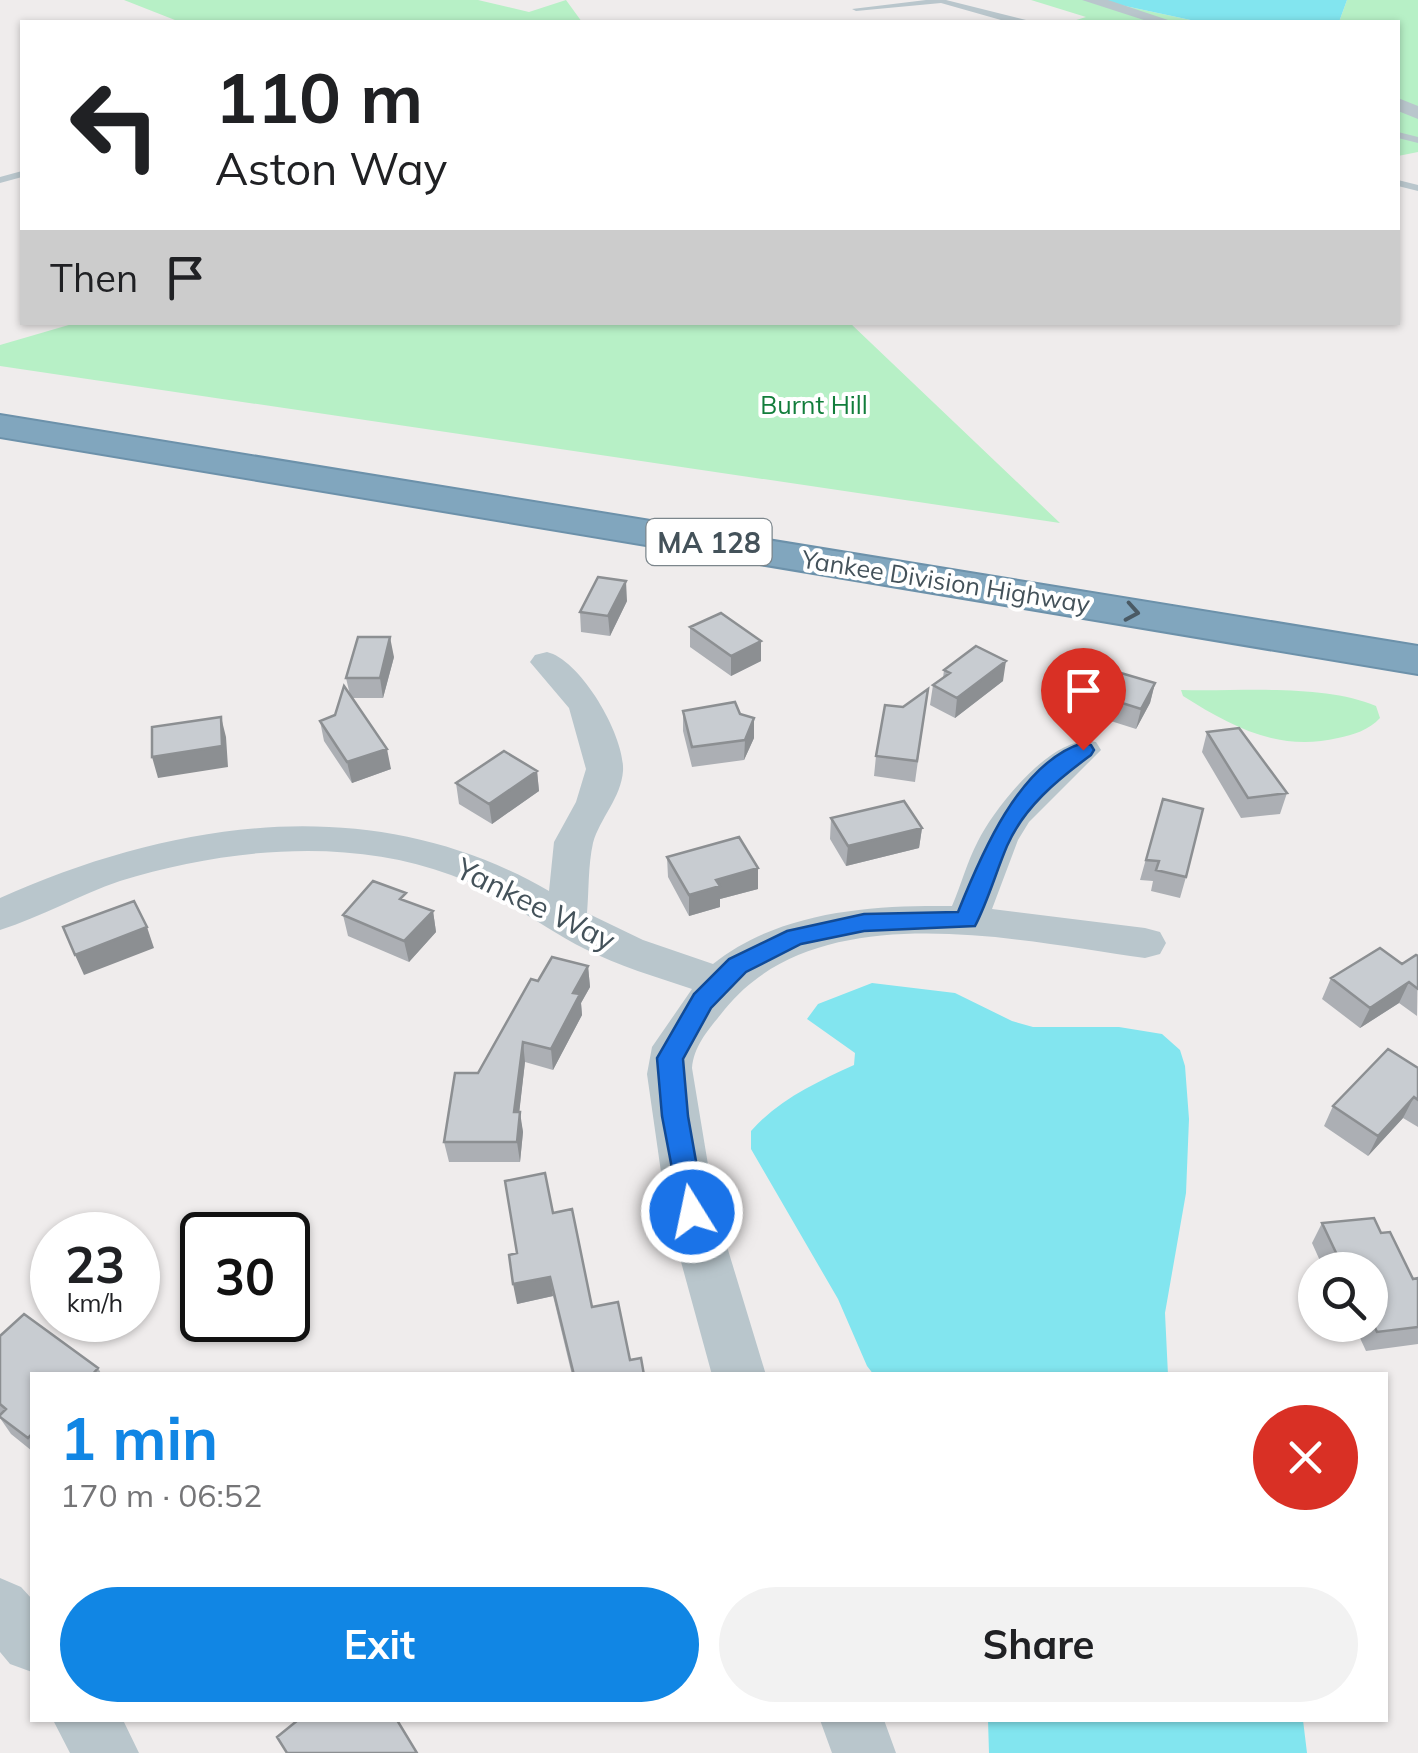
<!DOCTYPE html>
<meta charset="utf-8">
<style>
:root{--surface:#fff;--page:#f2f2f2;--text:#202124;--muted:#757577;--accent:#1186e4}
body{margin:0;font-family:Mulish,sans-serif;background:var(--page);color:var(--text);height:100vh;display:flex;flex-direction:column;font-size:38px;white-space:nowrap}
*{box-sizing:border-box;margin:0}
p{font-size:32px;color:var(--muted)}
.icon{flex:none;width:55px;height:55px;fill:none;stroke:currentColor;stroke-width:2;stroke-linecap:round;stroke-linejoin:round}
.map{position:relative;flex:1;overflow:hidden}
.side{position:absolute;left:30px;top:1372px;width:1358px;height:350px;display:flex;flex-direction:column;background:var(--surface);border-radius:0px;box-shadow:0 2px 8px #0004}
.side>*{flex:none}
.top-card{position:absolute;left:20px;top:20px;width:1380px;height:305px;border-radius:0px;box-shadow:0 2px 8px #0004;background:#fff;color:var(--text);overflow:hidden}
.fabs{position:absolute;left:1298px;top:1252px;display:grid;gap:20px}
.fabs a{display:grid;place-items:center;width:90px;height:90px;border-radius:50%;background:var(--surface);box-shadow:0 2px 8px #0004;font-size:50px}
.speed{position:absolute;left:30px;top:1212px;display:flex;gap:20px;font-size:50px;font-weight:700;text-align:center}
.speed>*{display:grid;place-content:center;width:130px;height:130px;border-radius:50%;background:var(--surface);box-shadow:0 2px 8px #0004;line-height:1}
.speed small{font-size:25px;font-weight:400}
.speed .limit{border:5px solid #111;border-radius:15px;background:#fff;color:#111}
.pin{position:absolute;display:grid;place-items:center;width:85px;height:85px;color:#fff;margin:-102px -42px;border-radius:50% 50% 50% 0;rotate:-45deg;box-shadow:0 0 10px #0007}
.pin .icon{rotate:45deg}
.me{position:absolute;width:110px;margin:-55px;rotate:350deg;stroke-linejoin:round;filter:drop-shadow(0 0 8px #0008)}
.turn{display:flex;align-items:center;gap:35px;height:210px;padding:0 30px;font-size:45px}
.turn .icon{width:130px;height:130px;stroke-width:2.5}
.turn b{display:block;font-size:70px;line-height:85px}
.then{display:flex;align-items:center;height:95px;padding:0 30px;background:#0003;gap:20px;font-size:38px}
.round{display:grid;place-items:center;flex:none;width:105px;height:105px;border-radius:52px;background:var(--page)}
.summary{display:flex;align-items:center;justify-content:space-between;height:170px;padding:0 30px}
h1{font-size:60px;font-weight:700;line-height:75px;color:var(--accent)}
.button{display:flex;gap:20px;margin-top:auto;padding:20px 30px}
.button a{flex:1;height:115px;border-radius:60px;background:var(--accent);color:#fff;font-size:40px;font-weight:700;line-height:115px;text-align:center}
.button a+a{background:var(--page);color:var(--text)}
.map>svg:first-child{display:block}
.green{fill:#b7f0c6}
.water{fill:#82e5ef}
.lines{fill:none;stroke-linecap:round;stroke-linejoin:round}
.highway-casing{stroke:#6c91aa;stroke-width:4}
.lane{fill:#b9c6cc;fill-rule:evenodd}
.street{fill:#b9c6cc;fill-rule:evenodd}
.highway{fill:#81a6be;fill-rule:evenodd}
.wall{fill:#acafb4}
.shaded-wall{fill:#8c8f92}
.building{fill:#c8ccd1;stroke:#8c8f92;stroke-width:2.5}
.oneway{stroke:#4a5a64}
.route{fill:#1a73e8;stroke:#114b97;stroke-width:2.5}
.labels{text-anchor:middle;dominant-baseline:central;stroke-width:8;stroke-linejoin:round;paint-order:stroke}
.far-park-label{font-size:25px;fill:#127d3b;stroke:#fff}
.far-street-label{font-size:25px;fill:#44525a;stroke:#fff}
.shield{fill:#fff;stroke:#7c868c;stroke-width:2.5}
.shield-label{font-size:28px;font-weight:bold;fill:#44525a}
.street-label{font-size:30px;fill:#44525a;stroke:#fff}
</style>
<div class="map">
<svg width="1418" height="1753" viewBox="0 0 1418 1753">
<rect width="100%" height="100%" fill="#efecec"/>
<path class="green" d="M 124,0 L 478,0 L 529,12 L 566,0 L 582,22 L 180,22 Z
M 1031,0 L 1097,0 L 1200,22 L 1070,22 L 1086,17 Z
M 1347,0 L 1418,0 L 1418,152 L 1398,156 L 1398,22 L 1339,22 Z
M 79,322 L 850,323 L 1060,523 L 0,366 L 0,345 Z
M 1181,690 C 1240,692 1322,683 1376,706 L 1380,718 C 1369,730 1353,735 1338,738 C 1279,752 1232,727 1183,696 Z"/>
<path class="water" d="M 1097,0 L 1347,0 L 1339,22 L 1200,22 Z
M 872,983 L 955,993 L 1012,1021 L 1033,1027 L 1119,1027 L 1162,1034 L 1180,1050 L 1185,1066 L 1189,1119 L 1186,1193 L 1165,1313 L 1168,1375 L 874,1375 L 867,1366 L 838,1299 L 751,1149 L 751,1131 C 778,1100 817,1082 854,1065 L 855,1053 L 807,1019 L 818,1004 Z
M 988,1720 L 1303,1720 L 1307,1753 L 989,1753 Z"/>
<g class="lines">
<g class="highway-casing">
<path id="highway" d="M 0,415 L 1418,646 L 1418,674 L 0,437 Z"/>
</g>
<path class="lane" d="M 926,0 L 946,0 L 1034,22 L 1008,22 L 941,3 L 856,11 L 852,9 Z
M 1398,132 L 1418,137 L 1418,143 L 1398,138 Z
M 22,171 L 22,177 L 0,183 L 0,177 Z
M 1398,180 L 1418,185 L 1418,191 L 1398,186 Z"/>
<path class="street" d="M 1082,0 L 1108,0 L 1174,22 L 1150,22 Z
M 1398,98 L 1418,106 L 1418,119 L 1398,111 Z
M 547,652 C 581,660 625,736 623,771 C 621,798 600,818 593,843 C 588,865 589,891 587,913 L 643,940 L 713,964 C 780,911 870,905 952,906 C 961,885 967,862 978,841 C 995,807 1055,731 1096,742 L 1101,750 L 1029,822 L 1018,840 L 992,909 L 1145,928 L 1160,932 L 1166,943 L 1160,954 L 1145,958 C 1017,940 818,894 725,1009 C 711,1027 694,1044 692,1068 L 715,1207 L 766,1375 L 712,1375 L 666,1207 L 647,1074 L 652,1047 L 692,989 C 656,977 619,966 585,949 C 540,926 499,893 451,875 C 348,836 223,849 120,881 C 79,895 41,917 0,930 L 0,898 C 177,819 374,790 549,891 L 554,842 L 576,802 L 586,769 L 569,708 L 530,662 L 535,655 Z
M 0,1578 L 21,1587 L 32,1599 L 32,1672 L 10,1664 L 0,1652 Z
M 53,1720 L 123,1720 L 139,1753 L 70,1753 Z
M 820,1720 L 884,1720 L 896,1753 L 832,1753 Z"/>
<use href="#highway" class="highway"/>
</g>
<path class="wall" d="M 627,601 L 610,636 L 581,632 L 580,612 Z
M 690,627 L 761,641 L 761,661 L 731,676 L 690,647 Z
M 394,657 L 383,698 L 351,698 L 391,769 L 352,783 L 324,741 L 320,721 L 335,715 L 350,695 L 346,678 Z
M 944,670 L 1003,681 L 955,718 L 930,705 L 933,685 L 943,678 Z
M 1155,683 L 1150,703 L 1136,729 L 1095,716 L 1100,696 Z
M 928,689 L 915,782 L 874,776 L 876,756 Z
M 683,711 L 740,714 L 754,738 L 744,760 L 692,767 L 683,731 Z
M 1207,732 L 1287,793 L 1280,814 L 1241,818 L 1202,752 Z
M 537,771 L 539,791 L 492,824 L 459,804 L 456,783 Z
M 1163,799 L 1186,877 L 1180,898 L 1151,891 L 1153,881 L 1140,880 Z
M 831,818 L 922,828 L 919,848 L 846,866 L 830,839 Z
M 667,857 L 758,868 L 758,889 L 720,899 L 720,907 L 689,916 L 668,877 Z
M 408,902 L 433,911 L 436,932 L 409,962 L 348,936 L 343,915 Z
M 1418,956 L 1417,1016 L 1399,1003 L 1360,1028 L 1322,999 L 1331,978 L 1402,964 Z
M 588,966 L 590,987 L 581,1003 L 582,1015 L 553,1070 L 525,1062 L 519,1112 L 523,1132 L 520,1162 L 449,1162 L 444,1142 L 478,1073 L 538,981 Z
M 1418,1068 L 1418,1127 L 1403,1118 L 1368,1156 L 1324,1126 L 1333,1106 Z
M 553,1213 L 592,1307 L 630,1360 L 644,1375 L 572,1375 L 553,1296 L 517,1304 L 517,1253 Z
M 1322,1223 L 1381,1233 L 1413,1279 L 1418,1278 L 1418,1344 L 1366,1351 L 1354,1325 L 1370,1325 L 1370,1270 L 1317,1270 L 1321,1263 L 1312,1243 Z
M 0,1336 L 98,1368 L 102,1375 L 32,1375 L 32,1451 L 11,1434 L 0,1418 Z"/>
<path class="shaded-wall" d="M 626,581 L 627,601 L 610,636 L 608,616 Z
M 390,637 L 394,657 L 383,698 L 380,678 Z
M 761,641 L 761,661 L 731,676 L 731,656 Z
M 1006,661 L 1003,681 L 955,718 L 957,698 Z
M 1155,683 L 1150,703 L 1136,729 L 1141,709 Z
M 221,717 L 226,737 L 228,767 L 158,778 L 152,757 Z
M 754,718 L 754,738 L 744,760 L 745,740 Z
M 387,749 L 391,769 L 352,783 L 347,762 Z
M 537,771 L 539,791 L 492,824 L 489,804 Z
M 922,828 L 919,848 L 846,866 L 848,846 Z
M 758,868 L 758,889 L 720,899 L 720,907 L 689,916 L 689,895 L 716,880 Z
M 433,911 L 436,932 L 409,962 L 404,941 Z
M 147,927 L 154,948 L 84,975 L 75,955 Z
M 588,966 L 590,987 L 581,1003 L 582,1015 L 553,1070 L 551,1049 L 573,993 Z
M 1409,982 L 1399,1003 L 1360,1028 L 1370,1008 Z
M 523,1042 L 525,1062 L 517,1132 L 514,1112 Z
M 1414,1097 L 1403,1118 L 1368,1156 L 1378,1136 Z
M 520,1112 L 523,1132 L 520,1162 L 517,1142 Z
M 550,1277 L 553,1296 L 517,1304 L 513,1284 Z"/>
<path class="building" d="M 598,577 L 626,581 L 608,616 L 580,612 Z
M 721,613 L 761,641 L 731,656 L 690,627 Z
M 358,637 L 390,637 L 380,678 L 346,678 Z
M 976,646 L 1006,661 L 957,698 L 933,685 L 950,673 L 944,670 Z
M 1114,671 L 1155,683 L 1141,709 L 1100,696 Z
M 344,686 L 387,749 L 347,762 L 320,721 L 335,715 Z
M 928,689 L 917,761 L 876,756 L 885,705 L 903,707 Z
M 735,702 L 740,714 L 754,718 L 745,740 L 692,747 L 683,711 Z
M 221,717 L 222,746 L 152,757 L 152,727 Z
M 1239,728 L 1287,793 L 1248,798 L 1207,732 Z
M 504,751 L 537,771 L 489,804 L 456,783 Z
M 1163,799 L 1203,809 L 1186,877 L 1156,870 L 1159,861 L 1146,860 Z
M 904,801 L 922,828 L 848,846 L 831,818 Z
M 739,837 L 758,868 L 716,880 L 720,886 L 689,895 L 667,857 Z
M 373,881 L 406,893 L 400,899 L 433,911 L 404,941 L 343,915 Z
M 134,901 L 147,927 L 75,955 L 63,927 Z
M 1380,948 L 1402,964 L 1416,955 L 1418,956 L 1418,989 L 1409,982 L 1370,1008 L 1331,978 Z
M 552,957 L 588,966 L 573,993 L 580,994 L 551,1049 L 523,1042 L 514,1112 L 520,1112 L 517,1142 L 444,1142 L 455,1073 L 478,1073 L 531,979 L 538,981 Z
M 1388,1049 L 1418,1068 L 1418,1100 L 1414,1097 L 1378,1136 L 1333,1106 Z
M 545,1173 L 553,1213 L 572,1209 L 592,1307 L 618,1302 L 630,1360 L 641,1358 L 644,1375 L 574,1375 L 550,1277 L 513,1284 L 509,1255 L 517,1253 L 505,1181 Z
M 1374,1218 L 1381,1233 L 1390,1232 L 1413,1279 L 1418,1278 L 1418,1327 L 1377,1332 L 1370,1317 L 1370,1270 L 1327,1270 L 1323,1260 L 1339,1259 L 1322,1223 Z
M 24,1314 L 98,1368 L 92,1375 L 32,1375 L 32,1434 L 28,1438 L 0,1417 L 0,1415 L 6,1409 L 0,1404 L 0,1336 Z
M 298,1720 L 397,1720 L 417,1753 L 287,1753 L 277,1737 Z"/>
<defs><path id="oneway-chevron" d="M-2-3.5L2.5 0L-2 3.5" fill="none" stroke-width="1.6" stroke-linecap="round" stroke-linejoin="round" transform="scale(2.5)"/></defs>
<use class="oneway" href="#oneway-chevron" transform="translate(1132 612) rotate(10)"/>
<path class="route" d="M 1083,743 L 1091,745 L 1094,750 L 1091,755 C 1057,780 1024,807 1007,846 C 996,872 988,901 975,926 L 864,931 L 801,944 L 746,972 L 711,1008 L 683,1059 L 688,1116 L 705,1212 L 701,1221 L 692,1224 L 682,1221 L 662,1116 L 657,1058 L 694,994 L 729,959 L 787,931 L 864,914 L 958,912 C 980,857 1019,762 1083,743 Z"/>
<g class="labels">
<g class="far-park-label">
<text x="814" y="404">Burnt Hill</text>
</g>
<g class="far-street-label">
<text transform="translate(946 581) rotate(9)">Yankee Division Highway</text>
</g>
<rect class="shield" x="646.5" y="519" width="125" height="46" rx="8"/>
<g class="shield-label">
<text x="709" y="542">MA 128</text>
</g>
<g class="street-label">
<text transform="translate(536 904) rotate(26)">Yankee Way</text>
</g>
</g>
</svg>
<div class="fabs">
<a><svg class="icon" aria-label="search" viewBox="0 0 24 24"><circle cx="10" cy="10" r="6"/><path d="M15 15l6 6"/></svg></a>
</div>
<div class="speed"><div>23<small>km/h</small></div><div class="limit">30</div></div>
<div class="pin" style="left:1083px;top:750px;background:#d93025"><svg class="icon" aria-label="arrive" viewBox="0 0 24 24"><path d="M6 21V4h12l-3 4 3 4H6"/></svg></div>
<svg class="me" style="left:692px;top:1212px" viewBox="-20 -20 40 40"><circle r="17" fill="#1a73e8" stroke="#fff" stroke-width="3"/><path d="M0-11L8 9 0 5-8 9z" fill="#fff"/></svg>
<div class="top-card">
<div class="turn"><svg class="icon" aria-label="left" viewBox="0 0 24 24"><path d="M17 20v-9H6M10 6l-5 5 5 5"/></svg><div><b>110 m</b>Aston Way</div></div>
<div class="then">Then<svg class="icon" aria-label="arrive" viewBox="0 0 24 24"><path d="M6 21V4h12l-3 4 3 4H6"/></svg></div>
</div>
<section class="side">
<div class="summary"><div><h1>1 min</h1><p>170 m · 06:52</p></div><a class="round" style="background:#d93025;color:#fff"><svg class="icon" aria-label="close" viewBox="0 0 24 24"><path d="M6 6l12 12M18 6L6 18"/></svg></a></div>
<div class="button"><a>Exit</a><a>Share</a></div>
</section>
</div>
